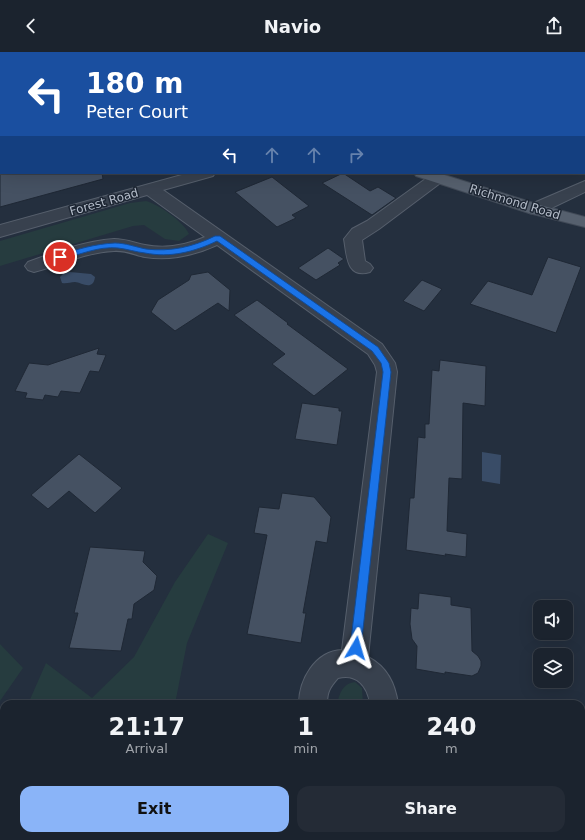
<!DOCTYPE html>
<style>
:root{--surface:#1b232e;--page:#242b36;--text:#f1f3f6;--muted:#a0a4aa;--line:#39404a;--accent:#8ab4f8}
body{margin:0;font-family:"DejaVu Sans",sans-serif;background:var(--page);color:var(--text);height:100vh;display:flex;flex-direction:column;font-size:15px;white-space:nowrap}
*{box-sizing:border-box;margin:0}
p{font-size:13px;color:var(--muted)}
.icon{flex:none;width:22px;height:22px;fill:none;stroke:currentColor;stroke-width:2;stroke-linecap:round;stroke-linejoin:round}
.map{position:relative;flex:1;overflow:hidden}
.drawer{position:absolute;left:0px;top:648px;width:585px;height:140px;display:flex;flex-direction:column;background:var(--surface);border-radius:12px 12px 0 0;box-shadow:0 4px 16px #0002,0 0 0 1px var(--line)}
.drawer>*{flex:none}
.guide{position:absolute;left:0px;top:0px;width:585px;height:122px;box-shadow:0 4px 16px #0002,0 0 0 1px var(--line);background:#1a4fa0;color:#fff;overflow:hidden}
.fabs{position:absolute;left:533px;top:548px;display:grid;gap:8px}
.fabs a{display:grid;place-items:center;width:40px;height:40px;border-radius:8px;background:var(--surface);box-shadow:0 4px 16px #0002,0 0 0 1px var(--line);font-size:20px}
.pin{position:absolute;display:grid;place-items:center;width:34px;height:34px;color:#fff;margin:-17px;border:2px solid #fff;border-radius:50%;box-shadow:0 1px 4px #0007}
.me{position:absolute;width:44px;margin:-22px;rotate:7deg;stroke-linejoin:round;filter:drop-shadow(0 0 3px #0008)}
.turn{display:flex;align-items:center;gap:14px;height:84px;padding:0 20px;font-size:18px}
.turn .icon{width:52px;height:52px;stroke-width:2.5}
.turn b{display:block;font-size:28px;line-height:34px}
.lanes{display:flex;align-items:center;height:38px;padding:0 20px;background:#0003;justify-content:center;gap:20px;direction:ltr}
.lanes .off{opacity:.35}
.eta{display:flex;justify-content:space-evenly;align-items:center;height:68px;text-align:center}
.eta b{font-size:24px;font-weight:800;line-height:28px}
.button{display:flex;gap:8px;margin-top:auto;padding:8px 20px}
.button a{flex:1;height:46px;border-radius:12px;background:var(--accent);color:#111;font-size:16px;font-weight:800;line-height:46px;text-align:center}
.button a+a{background:var(--page);color:var(--text)}
header{display:flex;justify-content:space-between;align-items:center;height:52px;padding:0 20px;background:var(--surface);font-size:18px;font-weight:800}
.map>svg:first-child{display:block}
.green{fill:#263c3f}
.water{fill:#394c67}
.building{fill:#455162;stroke:#1f2835}
.lines{fill:none;stroke-linecap:round;stroke-linejoin:round}
.minor-casing{stroke:#565f6c;stroke-width:2}
.major-casing{stroke:#414a57;stroke-width:2}
.minor{fill:#38414e;fill-rule:evenodd}
.major{fill:#56606e;fill-rule:evenodd}
.route{fill:#1a73e8;stroke:#114b97}
.labels{text-anchor:middle;dominant-baseline:central;stroke-width:3;stroke-linejoin:round;paint-order:stroke}
.far-street-label{font-size:12px;fill:#b4bcc9;stroke:#1d2633}
</style>
<header><svg class="icon" aria-label="back" viewBox="0 0 24 24"><path d="M15 5l-7 7 7 7"/></svg>Navio<svg class="icon" aria-label="share" viewBox="0 0 24 24"><path d="M12 15V3M7 8l5-5 5 5M5 13v7h14v-7"/></svg></header>
<div class="map">
<svg width="585" height="788" viewBox="0 0 585 788">
<rect width="100%" height="100%" fill="#242f3e"/>
<path class="green" d="M 146,149 C 158,152 184,170 189,182 L 179,189 L 165,187 L 144,173 L 133,174 L 0,214 L 0,189 L 130,151 Z
M 208,482 L 228,491 L 187,591 L 175,652 L 28,652 L 46,611 L 92,646 L 134,605 L 175,530 Z
M 0,592 L 23,616 L 0,649 Z
M 355,630 L 362,636 L 363,652 L 337,652 C 340,641 342,632 355,630 Z
M 6,784 L 92,784 L 88,788 L 6,788 Z
M 202,784 L 457,784 L 464,788 L 206,788 Z"/>
<path class="water" d="M 70,220 L 91,222 L 95,225 C 93,240 81,230 75,230 C 70,230 67,232 62,231 L 60,225 L 64,221 Z
M 482,400 L 501,403 L 500,432 L 482,429 Z"/>
<path class="building" d="M 0,121 L 102,121 L 103,127 L 0,155 Z
M 343,121 L 370,139 L 378,135 L 396,146 L 372,163 L 322,131 Z
M 272,125 L 309,154 L 292,163 L 296,166 L 277,175 L 235,140 Z
M 328,196 L 344,207 L 338,211 L 340,213 L 316,228 L 298,216 Z
M 548,205 L 581,215 L 556,281 L 470,252 L 488,229 L 532,243 Z
M 208,220 L 230,238 L 229,259 L 218,251 L 175,279 L 151,260 L 158,248 L 189,228 L 191,223 Z
M 422,228 L 442,237 L 424,259 L 403,249 Z
M 257,248 L 288,271 L 287,272 L 348,317 L 314,344 L 272,312 L 285,302 L 234,263 Z
M 99,296 L 97,302 L 106,303 L 99,320 L 90,319 L 80,341 L 61,339 L 58,345 L 45,343 L 43,348 L 25,346 L 27,341 L 15,339 L 29,311 L 48,313 Z
M 440,308 L 486,314 L 485,354 L 463,351 L 462,427 L 449,426 L 447,479 L 467,482 L 466,505 L 445,502 L 446,504 L 406,498 L 410,446 L 414,446 L 418,385 L 425,386 L 425,372 L 429,372 L 432,318 L 439,319 Z
M 302,351 L 339,356 L 339,359 L 342,359 L 337,393 L 295,387 Z
M 79,402 L 122,436 L 95,461 L 69,439 L 48,457 L 31,443 Z
M 282,441 L 314,445 L 331,465 L 327,491 L 316,489 L 303,561 L 306,561 L 301,591 L 247,582 L 267,483 L 254,481 L 259,455 L 279,457 Z
M 90,495 L 145,499 L 143,510 L 157,524 L 154,538 L 134,552 L 132,567 L 128,567 L 121,599 L 69,596 L 78,561 L 74,561 Z
M 419,541 L 451,545 L 451,553 L 471,556 L 472,599 L 478,604 L 481,609 L 481,614 L 478,621 L 472,624 L 445,620 L 445,622 L 416,617 L 417,594 L 412,587 L 410,572 L 411,556 L 418,557 Z"/>
<g class="lines">
<g class="minor-casing">
<path id="minor" d="M 534,0 L 549,0 L 550,1 L 535,1 Z
M 579,0 L 585,0 L 585,7 L 584,1 Z
M 0,59 L 1,59 L 1,67 L 0,67 Z
M 189,121 L 215,121 L 213,124 L 163,138 L 382,292 L 395,311 L 397,320 L 368,605 C 387,615 395,631 398,652 L 370,652 C 368,635 357,621 338,626 C 330,635 327,640 327,652 L 299,652 C 299,628 315,599 342,598 L 377,320 L 375,313 L 368,302 L 217,193 C 195,203 169,209 145,205 C 135,203 125,198 114,199 C 86,200 61,213 34,220 L 28,218 L 25,214 L 28,210 C 55,200 85,189 114,187 C 125,187 135,191 145,193 C 165,197 187,193 205,185 L 147,143 L 0,185 L 0,173 Z
M 437,121 L 443,123 L 445,126 L 443,129 L 379,177 L 362,188 L 365,209 L 370,212 L 373,216 L 370,220 C 346,227 347,203 344,187 L 352,177 L 367,169 L 431,123 Z
M 585,129 L 585,140 L 541,161 L 535,162 L 529,161 L 527,157 L 529,153 Z"/>
</g>
<g class="major-casing">
<path id="major" d="M 203,0 L 217,0 L 218,1 L 204,1 Z
M 414,121 L 438,121 L 540,153 L 585,165 L 585,175 L 529,161 L 416,124 Z"/>
</g>
<use href="#minor" class="minor"/>
<use href="#major" class="major"/>
</g>
<path class="route" d="M 215,184 L 220,184 L 378,295 L 389,311 L 391,320 L 361,596 L 360,600 L 356,602 L 352,600 L 350,596 L 383,320 L 381,311 L 372,299 L 217,189 C 194,200 170,206 145,201 C 136,200 127,197 118,196 C 98,194 79,203 60,208 L 57,205 L 58,204 C 77,197 95,192 115,191 C 125,191 136,195 146,197 C 170,200 193,195 215,184 Z"/>
<g class="labels">
<g class="far-street-label">
<text transform="translate(104 150) rotate(-16)">Forest Road</text>
<text transform="translate(515 150) rotate(17)">Richmond Road</text>
</g>
</g>
</svg>
<div class="fabs">
<a><svg class="icon" aria-label="sound" viewBox="0 0 24 24"><path d="M4 9h4l5-4v14l-5-4H4zM17 9q2 3 0 6"/></svg></a>
<a><svg class="icon" aria-label="layers" viewBox="0 0 24 24"><path d="M12 4l9 5-9 5-9-5zM3 14l9 5 9-5"/></svg></a>
</div>
<div class="pin" style="left:60px;top:205px;background:#d93025"><svg class="icon" aria-label="arrive" viewBox="0 0 24 24"><path d="M6 21V4h12l-3 4 3 4H6"/></svg></div>
<svg class="me" style="left:356px;top:596px" viewBox="-20 -20 40 40"><path d="M0-17L14 15 0 8-14 15z" fill="#1a73e8" stroke="#fff" stroke-width="4"/></svg>
<div class="guide">
<div class="turn"><svg class="icon" aria-label="left" viewBox="0 0 24 24"><path d="M17 20v-9H6M10 6l-5 5 5 5"/></svg><div><b>180 m</b>Peter Court</div></div>
<div class="lanes"><svg class="icon" aria-label="left" viewBox="0 0 24 24"><path d="M17 20v-9H6M10 6l-5 5 5 5"/></svg><svg class="icon off" aria-label="ahead" viewBox="0 0 24 24"><path d="M12 20V5M6 11l6-6 6 6"/></svg><svg class="icon off" aria-label="ahead" viewBox="0 0 24 24"><path d="M12 20V5M6 11l6-6 6 6"/></svg><svg class="icon off" aria-label="right" viewBox="0 0 24 24"><path d="M7 20v-9h11M14 6l5 5-5 5"/></svg></div>
</div>
<section class="drawer">
<div class="eta">
<div><b>21:17</b><p>Arrival</p></div>
<div><b>1</b><p>min</p></div>
<div><b>240</b><p>m</p></div>
</div>
<div class="button"><a>Exit</a><a>Share</a></div>
</section>
</div>
